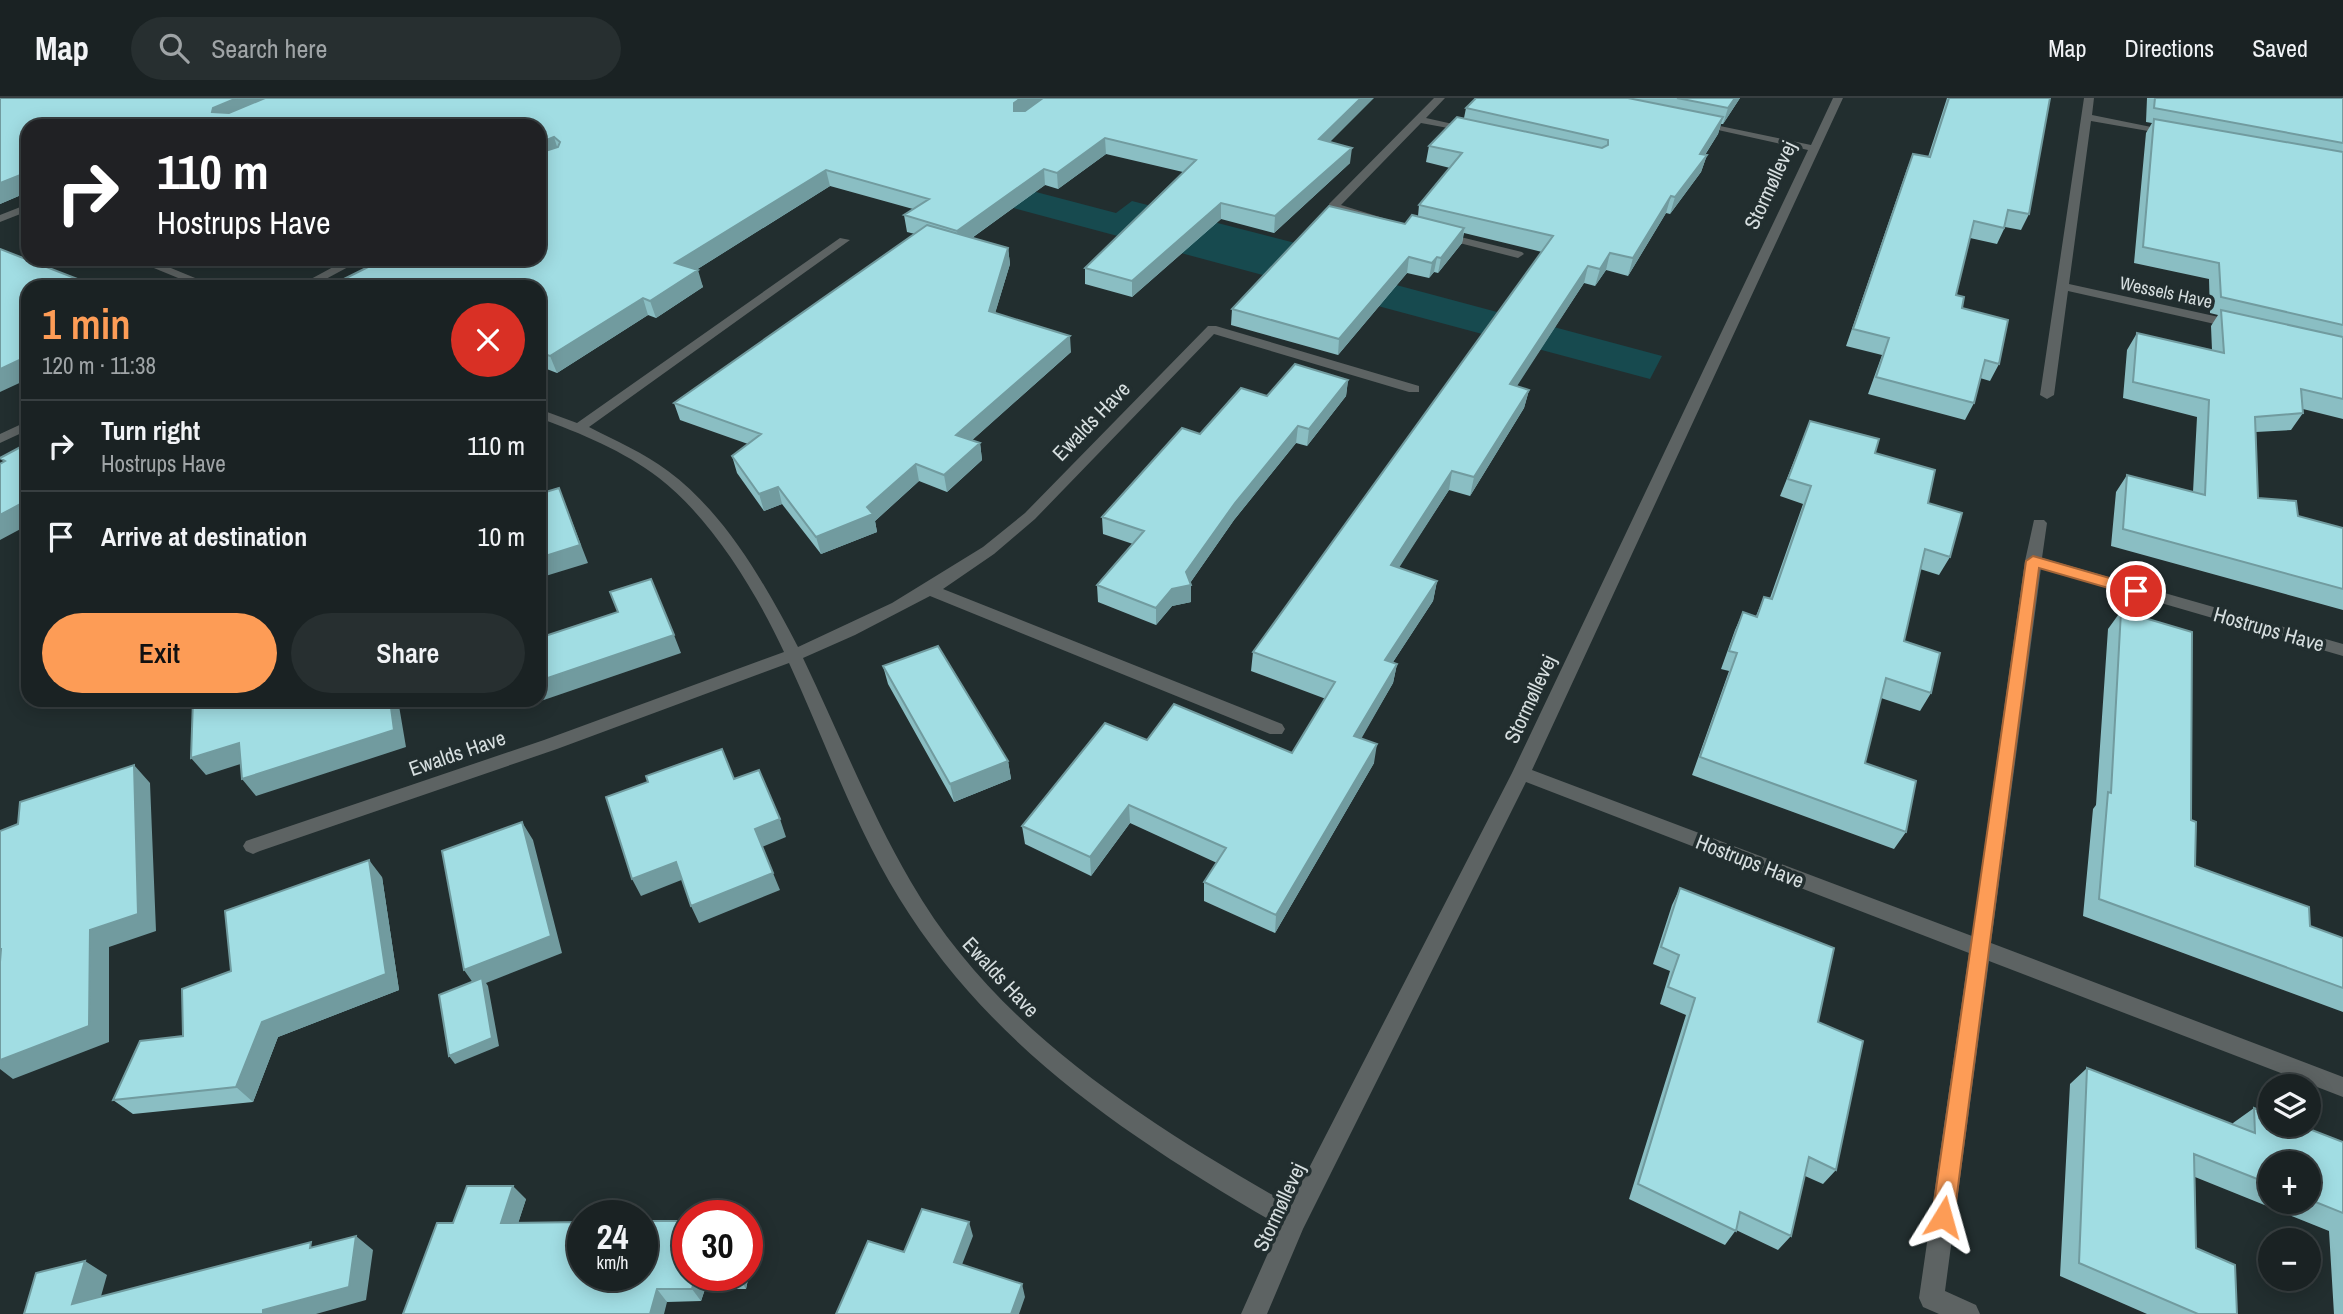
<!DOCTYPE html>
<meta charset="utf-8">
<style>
:root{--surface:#1a2223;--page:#272f30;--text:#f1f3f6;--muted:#9fa4a6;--line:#383f41;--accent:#fd9c56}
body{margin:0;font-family:"Archivo Narrow",sans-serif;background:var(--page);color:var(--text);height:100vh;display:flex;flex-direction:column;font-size:26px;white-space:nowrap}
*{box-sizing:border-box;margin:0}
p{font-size:23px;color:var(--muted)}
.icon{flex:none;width:38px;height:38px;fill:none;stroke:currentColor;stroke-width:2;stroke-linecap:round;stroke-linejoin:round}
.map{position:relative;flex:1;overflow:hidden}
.sheet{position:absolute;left:21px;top:182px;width:525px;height:427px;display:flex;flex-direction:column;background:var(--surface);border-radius:21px;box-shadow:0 4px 18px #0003,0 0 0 2px var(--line)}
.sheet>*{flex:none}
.hud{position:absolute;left:21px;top:21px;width:525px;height:147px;border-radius:21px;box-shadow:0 4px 18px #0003,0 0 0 2px var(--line);background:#202124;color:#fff;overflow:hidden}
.fabs{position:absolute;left:2258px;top:976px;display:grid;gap:14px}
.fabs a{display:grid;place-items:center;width:63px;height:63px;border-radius:50%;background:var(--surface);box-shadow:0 4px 18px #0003,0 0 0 2px var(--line);font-size:35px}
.speed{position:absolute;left:567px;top:1102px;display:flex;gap:14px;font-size:35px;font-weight:700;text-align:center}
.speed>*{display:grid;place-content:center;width:91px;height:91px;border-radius:50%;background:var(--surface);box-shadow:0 4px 18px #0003,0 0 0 2px var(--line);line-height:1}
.speed small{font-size:18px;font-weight:400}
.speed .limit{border:10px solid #d22;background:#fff;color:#111}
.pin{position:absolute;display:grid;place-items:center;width:60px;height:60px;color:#fff;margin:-30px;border:4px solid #fff;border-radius:50%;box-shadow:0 2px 7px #0007}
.me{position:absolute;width:77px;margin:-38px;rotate:8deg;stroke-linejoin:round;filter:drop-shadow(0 0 5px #0008)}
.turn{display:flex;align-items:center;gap:24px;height:147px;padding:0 21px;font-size:32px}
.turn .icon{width:91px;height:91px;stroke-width:2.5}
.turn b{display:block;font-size:49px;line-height:60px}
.round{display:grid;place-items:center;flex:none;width:74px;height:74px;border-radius:37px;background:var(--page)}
.headline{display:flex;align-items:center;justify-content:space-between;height:119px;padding:0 21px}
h1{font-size:42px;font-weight:600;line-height:52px;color:var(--accent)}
.primary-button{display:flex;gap:14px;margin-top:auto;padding:14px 21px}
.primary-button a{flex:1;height:80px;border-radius:42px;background:var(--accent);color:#111;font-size:28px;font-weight:600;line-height:80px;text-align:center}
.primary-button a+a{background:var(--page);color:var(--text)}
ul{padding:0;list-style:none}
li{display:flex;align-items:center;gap:21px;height:91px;padding:0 21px;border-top:2px solid var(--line)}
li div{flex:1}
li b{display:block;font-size:26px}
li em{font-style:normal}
header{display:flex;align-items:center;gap:42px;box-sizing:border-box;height:98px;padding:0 35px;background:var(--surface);border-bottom:2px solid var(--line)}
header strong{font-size:33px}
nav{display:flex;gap:38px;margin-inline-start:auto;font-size:24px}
.search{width:490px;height:63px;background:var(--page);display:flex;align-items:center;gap:18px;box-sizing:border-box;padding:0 24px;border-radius:38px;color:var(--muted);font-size:26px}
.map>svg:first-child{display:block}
.green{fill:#174a4f}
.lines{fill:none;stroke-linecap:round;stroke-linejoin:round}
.minor{fill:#5d6363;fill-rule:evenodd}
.wall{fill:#8abec3;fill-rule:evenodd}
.shaded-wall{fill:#719b9f}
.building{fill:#a1dde3;stroke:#719b9f;stroke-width:2}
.route{fill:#fd9c56;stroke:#a46538;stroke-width:2}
.labels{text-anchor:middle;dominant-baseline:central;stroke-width:7;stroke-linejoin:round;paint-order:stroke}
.far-street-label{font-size:18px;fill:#d6dedf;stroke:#222e2f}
.street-label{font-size:21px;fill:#d6dedf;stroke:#222e2f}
</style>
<header>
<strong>Map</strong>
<div class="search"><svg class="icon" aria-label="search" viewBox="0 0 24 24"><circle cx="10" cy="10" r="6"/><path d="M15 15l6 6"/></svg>Search here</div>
<nav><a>Map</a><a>Directions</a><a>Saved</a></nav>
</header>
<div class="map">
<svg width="2343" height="1216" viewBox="0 0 2343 1216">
<rect width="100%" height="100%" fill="#222e2f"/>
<path class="green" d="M 683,1 L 1116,115 L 1132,103 L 1299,146 L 1288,158 L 1662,258 L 1650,281 L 656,14 Z"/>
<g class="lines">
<path class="minor" d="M 1434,0 L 1445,0 L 1426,20 L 1475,31 L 1475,35 L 1421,25 L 1341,107 L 1393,123 L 1393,127 L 1329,110 L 1329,106 Z
M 1833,0 L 1843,0 L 1532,672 L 1972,838 L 2025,463 L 2034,422 L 2044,422 L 2047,425 L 2042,460 L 2343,546 L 2343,558 L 2041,470 L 1991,845 L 2343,979 L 2343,999 L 1989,863 L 1945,1193 L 1976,1207 L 1980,1216 L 1939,1216 L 1923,1209 L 1919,1200 L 1969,855 L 1526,684 L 1303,1131 L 1267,1216 L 1241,1216 L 1280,1128 C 1131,1041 992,951 899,800 C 854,727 825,643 789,565 L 557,651 L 260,753 L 253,756 L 246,753 L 243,748 L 246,743 L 544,642 L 784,554 C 756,494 712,421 659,380 C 624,353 580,335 539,320 L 539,311 L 577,325 L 840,140 L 850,142 L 589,329 C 616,343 644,355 668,373 C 726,416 765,486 798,549 L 892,505 L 983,449 L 1025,415 L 1208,228 L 1216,228 L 1419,288 L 1419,294 L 1409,294 L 1214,236 L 1035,421 L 994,456 L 943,491 L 1282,626 L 1285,631 L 1282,636 L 1270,636 L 930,498 L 855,537 L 803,560 C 839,635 869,712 911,784 C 996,932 1147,1025 1290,1107 L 1512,675 L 1808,52 L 1691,26 L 1696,23 L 1811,47 Z
M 2084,0 L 2094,0 L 2092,17 L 2176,34 L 2171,37 L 2091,23 L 2069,186 L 2237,223 L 2243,227 L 2237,231 L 2068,193 L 2054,297 L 2047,301 L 2040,297 Z
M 28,106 L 28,113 L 0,124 L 0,117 Z
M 1440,134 L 1522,154 L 1524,156 L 1518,160 L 1436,139 L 1436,135 Z
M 132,161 L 149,161 L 217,189 L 200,189 Z
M 348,161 L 363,161 L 311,189 L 296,189 Z
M 28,323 L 28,332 L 0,345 L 0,336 Z"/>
</g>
<path class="wall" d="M 0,0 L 1330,44 L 1350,65 L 1274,135 L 1221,121 L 1132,199 L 1085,186 L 1085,170 L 1183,74 L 1106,56 L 1058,91 L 1045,87 L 972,140 L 1008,150 L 1010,166 L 995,215 L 1071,254 L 972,342 L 980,345 L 982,362 L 947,394 L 919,383 L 875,423 L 877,434 L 821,456 L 782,406 L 764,413 L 737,375 L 732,358 L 748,346 L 680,322 L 674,305 L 915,136 L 907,134 L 904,117 L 913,111 L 830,88 L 696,172 L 703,189 L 656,220 L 648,217 L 557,275 L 539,268 L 539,189 L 345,189 L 342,182 L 539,161 L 539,28 L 28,28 L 28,94 L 0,106 Z
M 1476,0 L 1740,0 L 1723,26 L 1721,26 L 1718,36 L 1705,57 L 1707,57 L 1701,74 L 1670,116 L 1666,115 L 1628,178 L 1606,172 L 1595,188 L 1584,185 L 1516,288 L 1529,292 L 1524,310 L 1470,398 L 1449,392 L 1398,470 L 1437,483 L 1433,503 L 1393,564 L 1397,566 L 1393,585 L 1361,640 L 1374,665 L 1275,835 L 1204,803 L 1204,784 L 1217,765 L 1130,725 L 1091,778 L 1025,746 L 1022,728 L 1147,642 L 1292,655 L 1326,601 L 1251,573 L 1253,554 L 1542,154 L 1464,135 L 1462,145 L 1438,175 L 1434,174 L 1429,180 L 1407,175 L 1338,257 L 1231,227 L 1232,211 L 1405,126 L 1418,118 L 1419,107 L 1450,70 L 1426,64 L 1429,48 L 1464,20 L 1466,10 Z
M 1947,0 L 2050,0 L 2029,116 L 2021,132 L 2005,129 L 1997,146 L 1970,140 L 1956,197 L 1962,210 L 1999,266 L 1990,283 L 1980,280 L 1974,305 L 1965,322 L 1868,296 L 1882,257 L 1846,248 L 1907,71 L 1913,56 L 1928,59 Z
M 2147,0 L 2343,0 L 2343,321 L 2303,311 L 2303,315 L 2291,332 L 2256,334 L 2258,400 L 2298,418 L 2343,430 L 2343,512 L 2111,448 L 2116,394 L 2127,377 L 2193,394 L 2197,319 L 2123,300 L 2127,252 L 2137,235 L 2212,252 L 2211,228 L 2218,217 L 2210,215 L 2209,181 L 2134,165 L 2146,35 L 2152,25 L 2146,24 Z
M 238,161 L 267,161 L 254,167 Z
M 1348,282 L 1346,298 L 1307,348 L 1296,345 L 1234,422 L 1190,485 L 1191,504 L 1172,508 L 1156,527 L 1098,504 L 1097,487 L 1133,446 L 1103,436 L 1102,419 L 1200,336 L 1267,298 Z
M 1810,323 L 1875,355 L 1928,405 L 1950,459 L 1939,477 L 1920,471 L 1904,543 L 1931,595 L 1920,613 L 1881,600 L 1865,665 L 1906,734 L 1894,751 L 1692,677 L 1729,573 L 1721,571 L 1735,532 L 1743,514 L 1756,518 L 1764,499 L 1770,500 L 1803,406 L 1780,398 Z
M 2121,513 L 2191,722 L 2195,768 L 2310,828 L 2343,840 L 2343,914 L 2083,818 L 2093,711 L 2096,707 L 2108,531 Z
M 883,568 L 1008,663 L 1011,681 L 954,704 L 888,586 Z
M 382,779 L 399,892 L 278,939 L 253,1004 L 133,1016 L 113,1002 L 183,938 L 231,873 Z
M 1680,790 L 1818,924 L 1836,1072 L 1823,1086 L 1805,1078 L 1791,1138 L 1778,1152 L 1736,1132 L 1725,1147 L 1629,1101 L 1686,917 L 1660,906 L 1670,873 L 1653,866 L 1672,807 Z
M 2087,970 L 2233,1027 L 2233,1025 L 2254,1010 L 2343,1044 L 2343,1216 L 2334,1216 L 2329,1133 L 2195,1079 L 2196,1150 L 2237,1216 L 2147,1216 L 2060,1178 L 2070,986 ZM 2270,1066 L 2308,1066 L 2308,1104 L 2270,1104 Z
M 526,1101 L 518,1125 L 756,1143 L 746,1191 L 705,1191 L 701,1203 L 667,1204 L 453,1125 Z"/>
<path class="shaded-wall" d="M 237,0 L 280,0 L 221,26 L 212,14 L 213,10 Z
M 1021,0 L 1046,0 L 1016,20 L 1014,13 L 1014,5 Z
M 1361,0 L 1374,0 L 1317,57 L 1319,41 Z
M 1735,0 L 1740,0 L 1723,26 L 1728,10 Z
M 1723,19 L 1718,36 L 1695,72 L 1700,56 Z
M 554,39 L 559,55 L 539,62 L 539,45 Z
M 1105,40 L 1106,56 L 1058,91 L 1057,75 Z
M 1352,50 L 1350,65 L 1274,135 L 1275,118 Z
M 1707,57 L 1701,74 L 1670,116 L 1675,99 Z
M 1044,71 L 1045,87 L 959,149 L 957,133 Z
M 826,72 L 830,88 L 680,182 L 675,165 Z
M 28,74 L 28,94 L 0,106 L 0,85 Z
M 1671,98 L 1666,115 L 1628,178 L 1633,160 Z
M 1221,105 L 1221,121 L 1132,199 L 1132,183 Z
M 1464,130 L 1462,145 L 1438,175 L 1441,160 Z
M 1008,150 L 1010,166 L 991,229 L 989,213 Z
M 1610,155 L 1606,172 L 1595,188 L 1600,171 Z
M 1409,159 L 1407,175 L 1338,257 L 1339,241 Z
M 1437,159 L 1434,174 L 1429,180 L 1432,165 Z
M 251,161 L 267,161 L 254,167 Z
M 1588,168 L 1584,185 L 1506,305 L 1510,286 Z
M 698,172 L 703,189 L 656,220 L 650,203 Z
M 643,200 L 648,217 L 557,275 L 550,258 Z
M 1070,238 L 1071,254 L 959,354 L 956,337 Z
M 28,258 L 28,281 L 0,294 L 0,271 Z
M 1348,282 L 1346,298 L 1307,348 L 1309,331 Z
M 1529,292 L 1524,310 L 1470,398 L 1474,379 Z
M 1298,328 L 1296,345 L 1234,422 L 1188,488 L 1191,487 L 1191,504 L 1172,508 L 1156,527 L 1156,510 L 1186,474 L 1235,405 Z
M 980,345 L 982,362 L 947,394 L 944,377 Z
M 916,366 L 919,383 L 875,423 L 877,434 L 821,456 L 816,439 L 867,409 Z
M 1452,373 L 1449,392 L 1388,487 L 1391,467 Z
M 778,389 L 782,406 L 764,413 L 759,396 Z
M 559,390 L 588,465 L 539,480 L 539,460 Z
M 28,402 L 28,427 L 0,442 L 0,417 Z
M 1437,483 L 1433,503 L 1382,581 L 1385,562 Z
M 674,537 L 681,555 L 535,605 L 534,602 L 539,602 L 539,583 Z
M 1397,566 L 1393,585 L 1352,657 L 1354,638 Z
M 307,602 L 317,602 L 319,604 L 320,626 L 308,609 Z
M 390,602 L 398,602 L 406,649 L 256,698 L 242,681 Z
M 239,645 L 253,662 L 206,677 L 191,660 Z
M 1377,646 L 1374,665 L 1275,835 L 1276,817 Z
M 1008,663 L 1011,681 L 954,704 L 950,686 Z
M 134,667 L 150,685 L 156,833 L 109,849 L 109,944 L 13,981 L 0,971 L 0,962 L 90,832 Z
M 1129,707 L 1130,725 L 1091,778 L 1090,759 Z
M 780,721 L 786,739 L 762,749 L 755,731 Z
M 522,724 L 533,742 L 562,855 L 486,885 L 488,888 L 499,948 L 455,966 L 449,958 L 476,889 L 464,872 Z
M 369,762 L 382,779 L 399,892 L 278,939 L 253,1004 L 236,989 L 262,924 Z
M 676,764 L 684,781 L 641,798 L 632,781 Z
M 773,775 L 780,792 L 699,825 L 691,808 Z
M 513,1088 L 526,1101 L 514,1138 L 501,1125 Z
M 969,1124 L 973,1138 L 958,1177 L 954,1164 Z
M 747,1130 L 756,1143 L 746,1191 L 738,1178 L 747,1178 Z
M 356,1138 L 373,1152 L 366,1202 L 316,1216 L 263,1216 L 263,1212 Z
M 85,1163 L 107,1177 L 96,1216 L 72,1206 Z
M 695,1179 L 705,1191 L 701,1203 L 692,1191 Z
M 1022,1186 L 1025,1199 L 1019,1216 L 1011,1216 Z
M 657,1191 L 667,1204 L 664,1216 L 650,1216 Z"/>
<path class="building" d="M 0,0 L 237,0 L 213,10 L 212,14 L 229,15 L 265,0 L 1021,0 L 1014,5 L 1014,13 L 1025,13 L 1043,0 L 1361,0 L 1319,41 L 1352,50 L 1275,118 L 1221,105 L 1132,183 L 1085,170 L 1196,62 L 1105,40 L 1057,75 L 1044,71 L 957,133 L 904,117 L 929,101 L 826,72 L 675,165 L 698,172 L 650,203 L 643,200 L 550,258 L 539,254 L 539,189 L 360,189 L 342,182 L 384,161 L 539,161 L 539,55 L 558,49 L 560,44 L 554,39 L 539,45 L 539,28 L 28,28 L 28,74 L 0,85 Z
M 1476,0 L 1628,0 L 1723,19 L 1700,56 L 1707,57 L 1675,99 L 1671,98 L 1633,160 L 1610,155 L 1600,171 L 1588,168 L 1510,286 L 1529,292 L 1474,379 L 1452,373 L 1391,467 L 1437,483 L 1385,562 L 1397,566 L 1354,638 L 1377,646 L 1276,817 L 1204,784 L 1226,750 L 1129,707 L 1090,759 L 1022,728 L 1105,625 L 1147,642 L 1174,606 L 1292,655 L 1335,584 L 1253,554 L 1553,138 L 1419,107 L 1462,55 L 1429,48 L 1457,19 L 1602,50 L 1608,47 L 1608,42 L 1466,10 Z
M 1677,0 L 1735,0 L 1728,10 Z
M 1949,0 L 2050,0 L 2029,116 L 2008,112 L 2004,130 L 1974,123 L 1956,197 L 1964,199 L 1962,210 L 2008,222 L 1999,266 L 1985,262 L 1974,305 L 1876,279 L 1889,240 L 1853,231 L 1913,56 L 1930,59 Z
M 2155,0 L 2343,0 L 2343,45 L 2154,10 Z
M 2154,21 L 2343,54 L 2343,227 L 2221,199 L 2219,165 L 2143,149 Z
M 1329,108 L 1405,126 L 1412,117 L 1464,130 L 1441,160 L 1437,159 L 1432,165 L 1409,159 L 1339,241 L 1232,211 Z
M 927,127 L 1008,150 L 989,213 L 1070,238 L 956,337 L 980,345 L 944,377 L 916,366 L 867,409 L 873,416 L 816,439 L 778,389 L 759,396 L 732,358 L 761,336 L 674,305 Z
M 0,151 L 98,189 L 28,189 L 28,258 L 0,271 Z
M 2221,212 L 2343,239 L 2343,301 L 2301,291 L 2303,315 L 2255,319 L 2258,400 L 2296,403 L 2298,418 L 2343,430 L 2343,491 L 2123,431 L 2127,377 L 2205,397 L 2209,302 L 2133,284 L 2137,235 L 2224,255 Z
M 1295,266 L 1348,282 L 1309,331 L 1298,328 L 1235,405 L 1186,474 L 1191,487 L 1172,491 L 1156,510 L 1097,487 L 1144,433 L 1102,419 L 1182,330 L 1200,336 L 1241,290 L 1267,298 Z
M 1810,323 L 1879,341 L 1875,355 L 1935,372 L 1928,405 L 1962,415 L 1950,459 L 1925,451 L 1904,543 L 1940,555 L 1931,595 L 1886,580 L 1865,665 L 1916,683 L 1906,734 L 1700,659 L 1737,555 L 1729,553 L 1743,514 L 1757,519 L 1764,499 L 1772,501 L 1811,388 L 1788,381 Z
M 28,345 L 28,402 L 0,417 L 0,366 L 5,363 L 0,360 Z
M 559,390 L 580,447 L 539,460 L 539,396 Z
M 651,481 L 674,537 L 539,583 L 539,540 L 618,514 L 610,494 Z
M 2121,513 L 2192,534 L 2191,722 L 2196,724 L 2195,768 L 2309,809 L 2310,828 L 2343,840 L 2343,890 L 2099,801 L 2108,694 L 2111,695 Z
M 938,548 L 1008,663 L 950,686 L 883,568 Z
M 193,602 L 307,602 L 308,609 L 330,602 L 390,602 L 394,632 L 242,681 L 239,645 L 191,660 Z
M 722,651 L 734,681 L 759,672 L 780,721 L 755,731 L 773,775 L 691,808 L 676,764 L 632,781 L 606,699 L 648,684 L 646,678 Z
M 134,667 L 138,816 L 90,832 L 89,928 L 0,962 L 0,864 L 1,851 L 0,851 L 0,733 L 18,726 L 20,704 Z
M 522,724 L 551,838 L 464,872 L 442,753 Z
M 369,762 L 386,876 L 262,924 L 236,989 L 113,1002 L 140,943 L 183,938 L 182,891 L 231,873 L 225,813 Z
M 1680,790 L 1834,850 L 1818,924 L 1863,943 L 1836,1072 L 1809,1059 L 1791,1138 L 1740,1114 L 1736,1133 L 1638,1086 L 1695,900 L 1668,889 L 1679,857 L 1661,849 Z
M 482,880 L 492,940 L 449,958 L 439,897 Z
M 2087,970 L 2255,1035 L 2254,1010 L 2270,1016 L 2270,1027 L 2299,1027 L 2343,1044 L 2343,1115 L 2308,1101 L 2308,1066 L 2270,1066 L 2270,1086 L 2194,1056 L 2196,1150 L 2235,1167 L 2237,1216 L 2198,1216 L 2079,1165 Z
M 467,1088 L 513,1088 L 501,1125 L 583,1124 L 583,1178 L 642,1178 L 642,1123 L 688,1123 L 688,1178 L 738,1178 L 695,1179 L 692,1191 L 657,1191 L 650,1216 L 403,1216 L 437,1125 L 453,1125 Z
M 922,1111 L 969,1124 L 954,1164 L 1022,1186 L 1011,1216 L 836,1216 L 868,1143 L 904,1154 Z
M 356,1138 L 349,1189 L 263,1212 L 263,1216 L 24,1216 L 36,1175 L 85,1163 L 72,1206 L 311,1144 L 310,1150 Z"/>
<path class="route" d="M 2033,458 L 2141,489 L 2144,493 L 2136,498 L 2039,470 L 1954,1119 L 1951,1127 L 1943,1130 L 1935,1127 L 1932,1119 L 2026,463 Z"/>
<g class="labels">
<g class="far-street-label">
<text transform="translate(2166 194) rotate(12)">Wessels Have</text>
</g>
<g class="street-label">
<text transform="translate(1770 87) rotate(-65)">Stormøllevej</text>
<text transform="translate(1091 323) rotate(-46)">Ewalds Have</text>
<text transform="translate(2269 531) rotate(16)">Hostrups Have</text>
<text transform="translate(1530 601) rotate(-65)">Stormøllevej</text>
<text transform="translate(457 655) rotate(-19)">Ewalds Have</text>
<text transform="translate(1750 763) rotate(21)">Hostrups Have</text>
<text transform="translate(1001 879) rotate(47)">Ewalds Have</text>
<text transform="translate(1279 1109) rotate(-65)">Stormøllevej</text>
</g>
</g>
</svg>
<div class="fabs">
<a><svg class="icon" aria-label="layers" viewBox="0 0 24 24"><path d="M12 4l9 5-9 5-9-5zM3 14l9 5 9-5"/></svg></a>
<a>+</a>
<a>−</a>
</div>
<div class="speed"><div>24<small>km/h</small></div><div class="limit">30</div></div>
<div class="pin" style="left:2136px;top:493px;background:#d93025"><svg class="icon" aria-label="arrive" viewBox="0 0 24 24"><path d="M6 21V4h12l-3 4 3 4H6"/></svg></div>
<svg class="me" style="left:1943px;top:1119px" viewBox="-20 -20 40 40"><path d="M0-17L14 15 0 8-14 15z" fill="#fd9c56" stroke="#fff" stroke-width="4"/></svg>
<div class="hud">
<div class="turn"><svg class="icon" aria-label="right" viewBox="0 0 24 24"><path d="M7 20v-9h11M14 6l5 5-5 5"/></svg><div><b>110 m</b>Hostrups Have</div></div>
</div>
<section class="sheet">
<div class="headline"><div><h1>1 min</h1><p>120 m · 11:38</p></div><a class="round" style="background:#d93025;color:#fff"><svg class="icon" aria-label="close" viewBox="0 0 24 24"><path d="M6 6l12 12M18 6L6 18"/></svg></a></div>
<ul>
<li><svg class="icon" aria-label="right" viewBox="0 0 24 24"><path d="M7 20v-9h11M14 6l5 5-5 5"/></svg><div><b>Turn right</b><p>Hostrups Have</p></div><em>110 m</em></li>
<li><svg class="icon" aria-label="arrive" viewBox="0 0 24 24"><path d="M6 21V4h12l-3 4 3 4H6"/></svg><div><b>Arrive at destination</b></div><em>10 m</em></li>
</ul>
<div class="primary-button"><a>Exit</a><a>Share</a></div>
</section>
</div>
